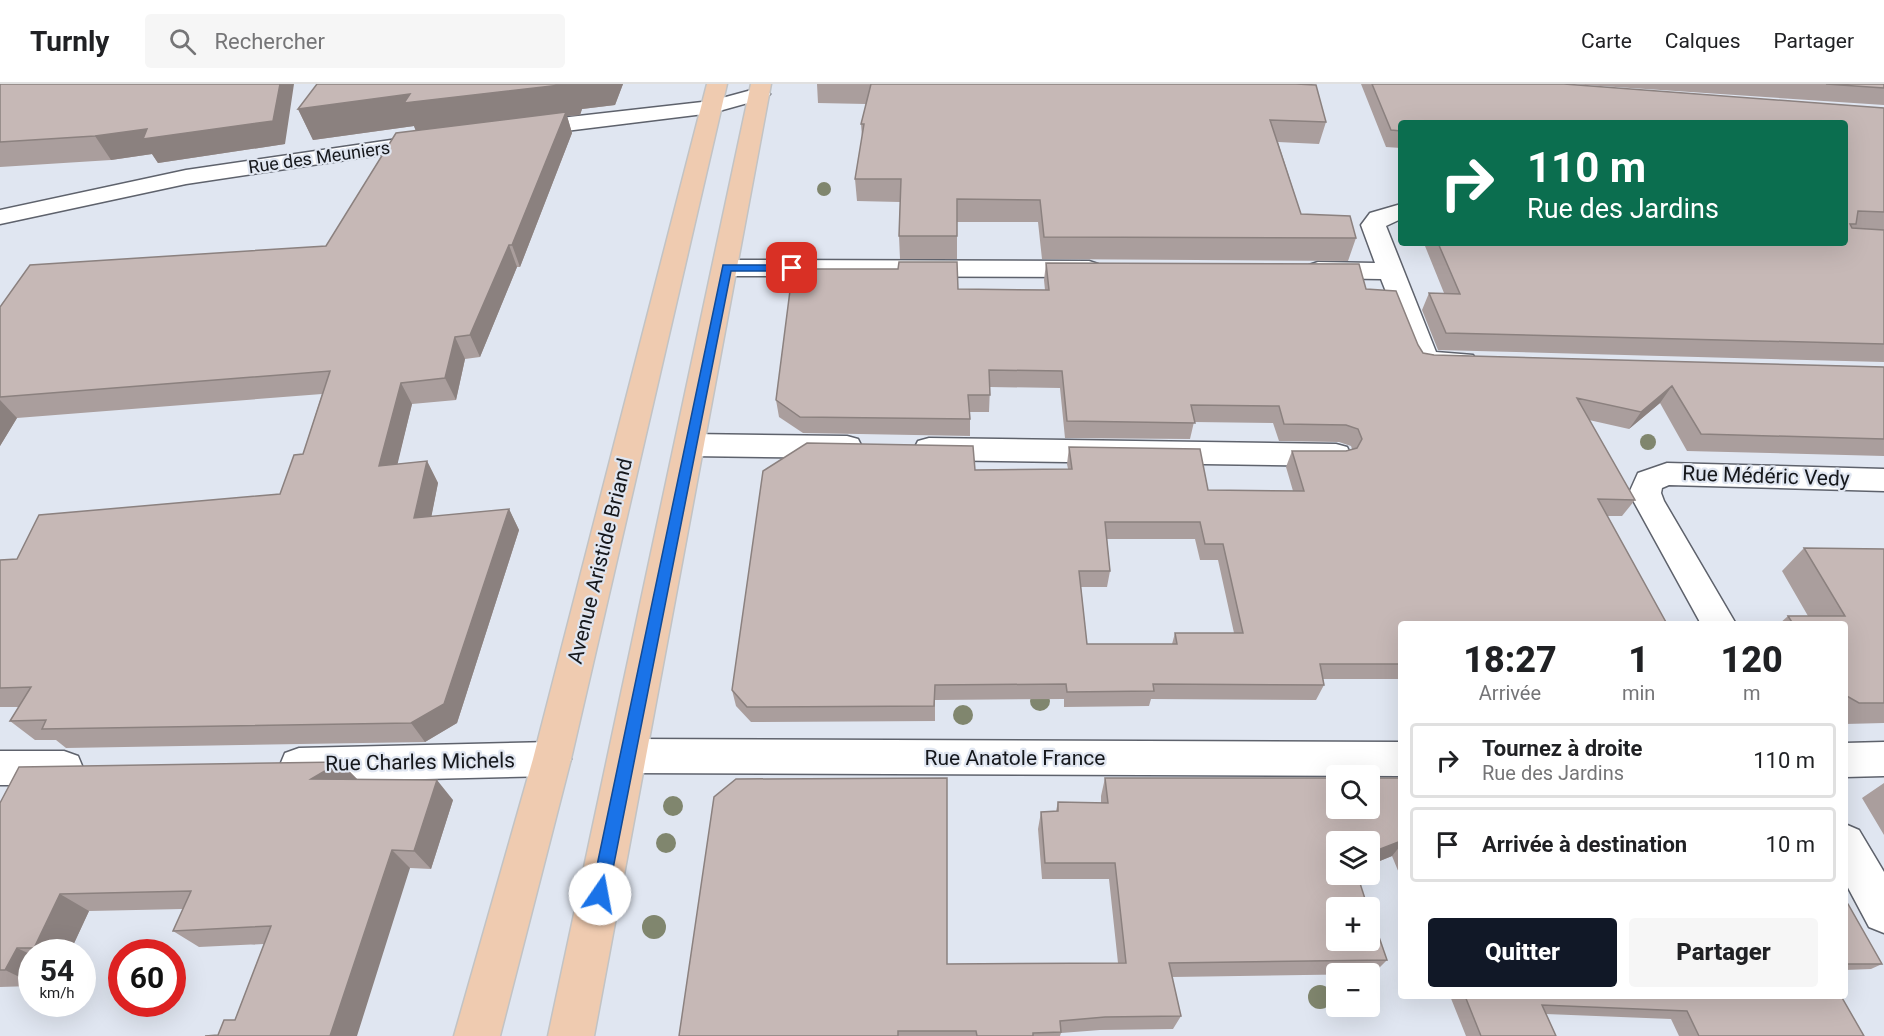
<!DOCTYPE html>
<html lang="fr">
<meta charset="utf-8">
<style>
:root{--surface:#fff;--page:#f6f6f6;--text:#202124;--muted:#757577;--line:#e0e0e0;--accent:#111827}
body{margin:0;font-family:Roboto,sans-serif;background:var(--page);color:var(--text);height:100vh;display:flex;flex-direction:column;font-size:22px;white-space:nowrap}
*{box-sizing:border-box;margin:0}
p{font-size:20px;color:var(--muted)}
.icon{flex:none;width:33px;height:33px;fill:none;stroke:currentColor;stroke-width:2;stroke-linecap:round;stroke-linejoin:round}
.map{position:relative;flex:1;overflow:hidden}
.drawer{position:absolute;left:1398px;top:537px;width:450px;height:378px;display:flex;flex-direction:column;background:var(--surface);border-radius:6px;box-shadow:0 6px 24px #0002}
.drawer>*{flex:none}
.guide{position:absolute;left:1398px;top:36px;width:450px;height:126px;border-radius:6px;box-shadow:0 6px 24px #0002;background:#0b6e4f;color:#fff;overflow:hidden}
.tools{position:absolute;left:1326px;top:681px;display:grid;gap:12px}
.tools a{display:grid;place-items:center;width:54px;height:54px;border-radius:6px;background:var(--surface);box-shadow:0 6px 24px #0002;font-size:30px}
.speed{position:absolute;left:18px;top:855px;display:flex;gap:12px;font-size:30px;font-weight:700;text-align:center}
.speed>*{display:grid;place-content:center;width:78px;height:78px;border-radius:50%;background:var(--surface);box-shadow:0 6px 24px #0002;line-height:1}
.speed small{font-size:15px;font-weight:400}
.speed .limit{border:9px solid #d22;background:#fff;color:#111}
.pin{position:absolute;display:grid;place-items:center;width:51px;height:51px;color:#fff;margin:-26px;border-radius:12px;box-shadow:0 3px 9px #0006}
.me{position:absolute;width:66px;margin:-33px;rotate:12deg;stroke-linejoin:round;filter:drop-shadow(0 0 4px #0008)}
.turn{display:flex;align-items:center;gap:21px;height:126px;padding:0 30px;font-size:27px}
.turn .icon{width:78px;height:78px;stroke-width:2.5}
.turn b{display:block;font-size:42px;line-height:51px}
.eta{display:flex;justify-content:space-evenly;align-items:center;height:102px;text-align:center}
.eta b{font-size:36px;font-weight:800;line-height:42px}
.button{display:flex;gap:12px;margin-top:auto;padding:12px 30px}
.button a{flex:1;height:69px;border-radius:6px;background:var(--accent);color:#fff;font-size:24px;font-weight:800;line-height:69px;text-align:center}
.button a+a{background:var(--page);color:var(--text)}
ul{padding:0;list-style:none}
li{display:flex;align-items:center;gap:18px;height:75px;margin:0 12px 9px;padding:0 18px;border:3px solid var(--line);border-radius:6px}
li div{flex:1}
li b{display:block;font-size:22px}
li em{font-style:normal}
header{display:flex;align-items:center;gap:36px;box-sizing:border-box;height:84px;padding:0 30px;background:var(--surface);border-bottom:2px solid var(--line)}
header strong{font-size:28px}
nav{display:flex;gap:33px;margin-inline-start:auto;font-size:21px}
.search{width:420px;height:54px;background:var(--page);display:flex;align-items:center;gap:15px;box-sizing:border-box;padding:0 21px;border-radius:6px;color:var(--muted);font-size:22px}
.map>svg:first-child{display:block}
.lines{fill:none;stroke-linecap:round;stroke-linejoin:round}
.minor-casing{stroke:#5e626c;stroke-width:3}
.major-casing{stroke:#c2c3c4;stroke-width:3}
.minor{fill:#fff;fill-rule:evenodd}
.major{fill:#efcbb0;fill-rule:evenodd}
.tree{fill:#80866e}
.wall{fill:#aa9e9d;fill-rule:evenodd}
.shaded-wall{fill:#8b817f}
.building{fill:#c6b8b6;stroke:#8b817f;stroke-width:1.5;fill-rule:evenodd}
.route{fill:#1a73e8;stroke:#114b97;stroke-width:1.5}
.labels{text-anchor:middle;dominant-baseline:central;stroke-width:4.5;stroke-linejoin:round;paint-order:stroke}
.far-street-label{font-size:18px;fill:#16181c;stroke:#e0e6f1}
.street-label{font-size:21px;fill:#16181c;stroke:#e0e6f1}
</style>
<header>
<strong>Turnly</strong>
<div class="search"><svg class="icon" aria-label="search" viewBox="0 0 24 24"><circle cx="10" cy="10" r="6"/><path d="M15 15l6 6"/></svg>Rechercher</div>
<nav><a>Carte</a><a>Calques</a><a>Partager</a></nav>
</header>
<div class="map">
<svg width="1884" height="952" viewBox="0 0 1884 952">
<rect width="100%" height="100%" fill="#e0e6f1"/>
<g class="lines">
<g class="minor-casing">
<path id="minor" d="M 759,4 L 766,6 L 770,10 L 766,14 L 712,29 L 525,52 L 517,50 L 514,45 L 517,40 L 525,38 L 711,17 Z
M 432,50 L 440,52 L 443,57 L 440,62 L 186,100 L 0,140 L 0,126 L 186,86 Z
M 1401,120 L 1401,135 L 1386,142 L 1436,268 L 1473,271 L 1477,278 L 1473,285 L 1463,287 L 1416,284 L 1381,195 L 1318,194 L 1309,191 L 1305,186 L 1309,181 L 1318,178 L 1375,179 L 1361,141 L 1370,129 Z
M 727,176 L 1089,177 L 1098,180 L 1102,185 L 1098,190 L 1089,193 L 727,192 L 718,189 L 714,184 L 718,179 Z
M 690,350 L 847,352 L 858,355 L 862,363 L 858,371 L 847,374 L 690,372 L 679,369 L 675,361 L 679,353 Z
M 929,354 L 1336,360 L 1347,363 L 1351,371 L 1347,379 L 1336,382 L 929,376 L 918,373 L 914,365 L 918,357 Z
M 1667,379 L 1884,385 L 1884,407 L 1669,401 L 1662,404 L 1661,409 L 1664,417 L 1736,540 L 1701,540 L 1629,409 L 1638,389 Z
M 629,655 L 1401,658 L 1401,692 L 629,689 L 616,684 L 610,672 L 616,660 Z
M 552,658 L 565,663 L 571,675 L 565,687 L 552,692 L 299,698 L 285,693 L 280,681 L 285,669 L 299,664 Z
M 1884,658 L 1884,692 L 1845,693 L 1845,659 Z
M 0,667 L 64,667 L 78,672 L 83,684 L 78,696 L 64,701 L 0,701 Z
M 1845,740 L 1859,746 L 1884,788 L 1884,849 L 1869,843 L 1845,798 Z"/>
</g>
<g class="major-casing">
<path id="major" d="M 707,0 L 727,0 L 571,675 L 500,952 L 454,952 L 533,675 Z
M 751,0 L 771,0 L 594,952 L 548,952 Z"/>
</g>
<use href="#minor" class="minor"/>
<use href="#major" class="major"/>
</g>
<g class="tree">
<circle cx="824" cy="105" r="7"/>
<circle cx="1648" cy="358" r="8"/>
<circle cx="1040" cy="617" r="10"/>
<circle cx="963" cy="631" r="10"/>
<circle cx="673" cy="722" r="10"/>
<circle cx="666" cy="759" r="10"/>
<circle cx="654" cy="843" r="12"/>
<circle cx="1320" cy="913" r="12"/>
</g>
<path class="wall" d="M 0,0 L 285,60 L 158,79 L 152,70 L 111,76 L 0,83 Z
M 317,0 L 623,0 L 615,21 L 582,25 L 580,31 L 567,32 L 572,49 L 520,183 L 517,183 L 480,273 L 465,275 L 456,316 L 412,320 L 397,380 L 427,377 L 438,399 L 431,433 L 509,425 L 519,446 L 457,639 L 425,658 L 66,664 L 56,656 L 35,656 L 10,637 L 19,623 L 0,623 L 0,476 L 17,475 L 280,410 L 303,370 L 322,310 L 17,334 L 0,362 L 0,223 L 326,162 L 416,47 L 414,42 L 313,56 L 298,25 Z
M 817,0 L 1296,0 L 1326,38 L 1319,60 L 1278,58 L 1301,130 L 1356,154 L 1348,177 L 1042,175 L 1038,138 L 957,138 L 957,175 L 900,175 L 899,152 L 900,118 L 857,117 L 855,95 L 862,53 L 861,40 L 866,20 L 818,19 Z
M 1361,0 L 1564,0 L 1884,24 L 1884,146 L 1852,144 L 1884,146 L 1884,278 L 1438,266 L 1422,226 L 1429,209 L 1444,209 L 1425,162 L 1427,159 L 1845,159 L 1845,39 L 1401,39 L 1401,64 L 1386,63 Z
M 1571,0 L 1884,0 L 1884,21 Z
M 1046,179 L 1366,205 L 1418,261 L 1423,269 L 1434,271 L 1884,283 L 1884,372 L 1687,367 L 1660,319 L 1629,345 L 1589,336 L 1635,416 L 1622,432 L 1607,432 L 1401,540 L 1401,595 L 1323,595 L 1324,601 L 1316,616 L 1151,615 L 1149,622 L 1064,623 L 1064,615 L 935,616 L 935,637 L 751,638 L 736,622 L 732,606 L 975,386 L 1068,385 L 1067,380 L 1069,363 L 1208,406 L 1293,407 L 1286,383 L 1292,367 L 1346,367 L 1352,365 L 1351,362 L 1339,358 L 1279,357 L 1273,339 L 1194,338 L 1190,355 L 1065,354 L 1060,304 L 990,303 L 989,328 L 970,328 L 970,352 L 803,349 L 779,333 L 776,316 L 958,205 L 1045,206 L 1044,196 ZM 1107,455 L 1195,455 L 1200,476 L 1218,476 L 1234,549 L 1175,549 L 1172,560 L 1087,560 L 1081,503 L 1107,503 L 1110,487 Z
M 1804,464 L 1884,465 L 1884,639 L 1845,640 L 1845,540 L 1779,540 L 1788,532 L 1808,532 L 1782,487 Z
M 340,678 L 357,695 L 453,716 L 431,785 L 410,784 L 218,951 L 235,936 L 264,860 L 199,863 L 173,847 L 183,825 L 89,827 L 70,868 L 32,868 L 32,902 L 0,903 L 0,719 Z
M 1105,694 L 1401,694 L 1401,794 L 1392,772 L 1370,781 L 1370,758 L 1336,758 L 1387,876 L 1373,890 L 1172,893 L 1181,932 L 1173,945 L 1100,946 L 1061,949 L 1060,952 L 679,952 L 947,880 L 1118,879 L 1109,795 L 1042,795 L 1038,745 L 1041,728 L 1056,727 L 1058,718 L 1101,719 L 1101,712 Z
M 1884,699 L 1884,751 L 1862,714 Z
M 1845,820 L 1882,880 L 1871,885 L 1845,886 Z
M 1450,912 L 1841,912 L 1864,952 L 1679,952 L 1671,935 L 1546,930 L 1556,952 L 1466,952 Z"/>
<path class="shaded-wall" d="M 280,0 L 294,0 L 285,60 L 158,79 L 152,70 L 111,76 L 95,52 Z
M 569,0 L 623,0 L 615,21 L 582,25 L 580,31 L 567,32 L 572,49 L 520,183 L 512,161 L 417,50 L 414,42 L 313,56 L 298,25 L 410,10 Z
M 509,161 L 517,183 L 480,273 L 470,251 Z
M 455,253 L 465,275 L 456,316 L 445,294 Z
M 401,299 L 412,320 L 392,403 L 379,382 Z
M 1672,302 L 1660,319 L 1629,345 L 1641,328 Z
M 0,316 L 17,334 L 0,362 Z
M 427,377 L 438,399 L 427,455 L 414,434 Z
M 509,425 L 519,446 L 457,639 L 425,658 L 411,639 Z
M 340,678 L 359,697 L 311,695 Z
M 437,696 L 453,716 L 431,785 L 414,767 Z
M 1401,757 L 1401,761 L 1392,772 L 1370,781 L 1370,769 Z
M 392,766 L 410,784 L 357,952 L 330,952 Z
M 60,810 L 89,827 L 70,868 L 43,868 L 34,864 Z
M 17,864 L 32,871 L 32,899 L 5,886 Z"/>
<path class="building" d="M 0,0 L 280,0 L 273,37 L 143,55 L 147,45 L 95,52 L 0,58 Z
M 317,0 L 569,0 L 404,19 L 410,10 L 298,25 Z
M 871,0 L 1296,0 L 1316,1 L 1326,38 L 1270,36 L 1301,130 L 1350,132 L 1356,154 L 1044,153 L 1040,116 L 957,115 L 957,152 L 899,152 L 901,95 L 855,95 L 864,40 L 861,40 Z
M 1372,0 L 1564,0 L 1884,24 L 1884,128 L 1858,127 L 1856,140 L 1850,140 L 1852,144 L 1884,146 L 1884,260 L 1446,249 L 1429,209 L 1460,210 L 1438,159 L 1845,159 L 1845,39 L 1401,39 L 1401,47 L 1391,46 Z
M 1826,0 L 1884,0 L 1884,4 Z
M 566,28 L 512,161 L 509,161 L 470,251 L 455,253 L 445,294 L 401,299 L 379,382 L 427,377 L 414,434 L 509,425 L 444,620 L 411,639 L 42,645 L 46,636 L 10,637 L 31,603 L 0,604 L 0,476 L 17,475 L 39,431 L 280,410 L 294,371 L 303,370 L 330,287 L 0,313 L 0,223 L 30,181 L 326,162 L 396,49 Z
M 899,178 L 957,178 L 958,205 L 1049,206 L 1046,179 L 1359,180 L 1366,205 L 1396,207 L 1418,261 L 1423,269 L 1434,271 L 1884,283 L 1884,355 L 1701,350 L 1672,302 L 1641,328 L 1577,314 L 1635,416 L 1598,415 L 1667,540 L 1401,540 L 1401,580 L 1320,580 L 1324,601 L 1153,600 L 1154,607 L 1067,608 L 1066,600 L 935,601 L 934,622 L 747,623 L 732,606 L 763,387 L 807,359 L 973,362 L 975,386 L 1072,385 L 1069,363 L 1200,365 L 1208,406 L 1304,407 L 1292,367 L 1346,367 L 1357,364 L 1362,355 L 1358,345 L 1346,341 L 1284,340 L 1279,322 L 1191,321 L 1195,339 L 1067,337 L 1062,287 L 989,286 L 990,311 L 968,311 L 970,335 L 800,333 L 776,316 L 792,191 L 805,185 L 898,185 ZM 1105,438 L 1200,438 L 1205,460 L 1223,460 L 1243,549 L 1175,549 L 1177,560 L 1087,560 L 1079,487 L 1110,487 Z
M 1804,464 L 1884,465 L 1884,619 L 1859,619 L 1845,611 L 1845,540 L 1793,540 L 1788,532 L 1845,532 Z
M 340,678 L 311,695 L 437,696 L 414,767 L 392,766 L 330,952 L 205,952 L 218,951 L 224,936 L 235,936 L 271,842 L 173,847 L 191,807 L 60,810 L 34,864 L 17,864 L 5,886 L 0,886 L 0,719 L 19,683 Z
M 947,694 L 947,880 L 1126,879 L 1115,779 L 1045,779 L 1041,728 L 1058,727 L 1058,718 L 1108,719 L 1105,694 L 1336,694 L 1336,724 L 1370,724 L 1370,694 L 1401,694 L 1401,757 L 1370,769 L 1370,758 L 1336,758 L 1336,790 L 1357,790 L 1368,824 L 1336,824 L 1336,856 L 1370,856 L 1370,827 L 1387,876 L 1169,879 L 1181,932 L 1105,933 L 1060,937 L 1061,948 L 1033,949 L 1033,952 L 977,952 L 976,947 L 898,947 L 898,952 L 679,952 L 714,713 L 736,695 Z
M 1845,820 L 1848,820 L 1882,880 L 1845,880 Z
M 1465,912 L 1841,912 L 1864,952 L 1699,952 L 1687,927 L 1542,921 L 1556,952 L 1481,952 Z"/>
<path class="route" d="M 723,181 L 792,181 L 797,184 L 792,187 L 731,187 L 608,810 L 606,816 L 600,818 L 594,816 L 591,810 Z"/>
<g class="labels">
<g class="far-street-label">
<text transform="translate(319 73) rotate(-8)">Rue des Meuniers</text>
</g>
<g class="street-label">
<text transform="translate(1766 392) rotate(2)">Rue Médéric Vedy</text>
<text transform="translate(600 477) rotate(-76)">Avenue Aristide Briand</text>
<text x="1015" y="674">Rue Anatole France</text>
<text transform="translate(420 678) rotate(-1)">Rue Charles Michels</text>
</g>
</g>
</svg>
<div class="tools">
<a><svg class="icon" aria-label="search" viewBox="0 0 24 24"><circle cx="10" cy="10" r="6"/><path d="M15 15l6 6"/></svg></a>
<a><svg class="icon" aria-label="layers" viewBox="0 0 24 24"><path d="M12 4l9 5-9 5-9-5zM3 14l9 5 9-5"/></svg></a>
<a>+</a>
<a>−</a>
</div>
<div class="speed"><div>54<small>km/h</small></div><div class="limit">60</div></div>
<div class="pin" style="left:792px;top:184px;background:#d93025"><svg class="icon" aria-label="arrive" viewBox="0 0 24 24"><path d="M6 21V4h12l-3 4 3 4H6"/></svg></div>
<svg class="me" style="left:600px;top:810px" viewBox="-20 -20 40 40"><circle r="19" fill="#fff"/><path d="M0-13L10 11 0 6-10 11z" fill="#1a73e8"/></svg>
<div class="guide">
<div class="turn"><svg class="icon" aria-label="right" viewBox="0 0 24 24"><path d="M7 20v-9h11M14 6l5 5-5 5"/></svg><div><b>110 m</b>Rue des Jardins</div></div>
</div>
<section class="drawer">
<div class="eta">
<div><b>18:27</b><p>Arrivée</p></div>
<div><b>1</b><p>min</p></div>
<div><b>120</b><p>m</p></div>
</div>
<ul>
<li><svg class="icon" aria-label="right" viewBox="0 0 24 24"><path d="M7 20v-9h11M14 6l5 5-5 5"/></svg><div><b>Tournez à droite</b><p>Rue des Jardins</p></div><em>110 m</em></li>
<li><svg class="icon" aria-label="arrive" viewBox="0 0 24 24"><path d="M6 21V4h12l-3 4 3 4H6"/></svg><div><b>Arrivée à destination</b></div><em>10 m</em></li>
</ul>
<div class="button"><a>Quitter</a><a>Partager</a></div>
</section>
</div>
